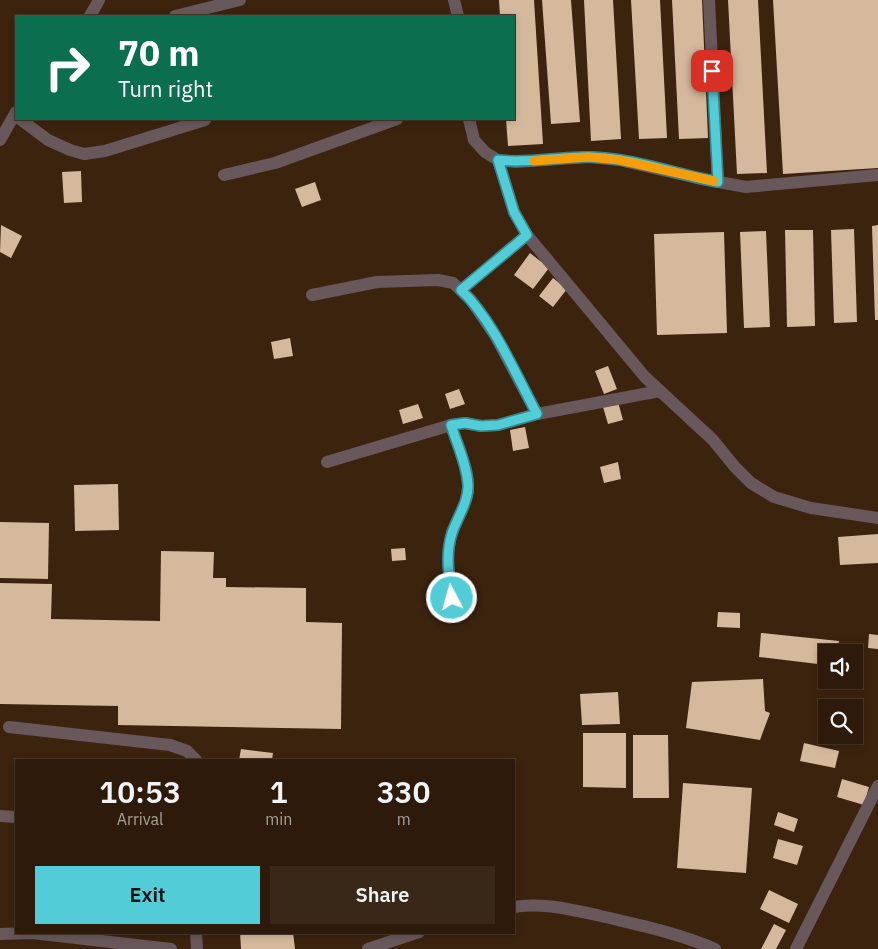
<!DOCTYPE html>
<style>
:root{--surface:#2d1a0a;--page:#392718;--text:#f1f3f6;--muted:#a7a19c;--line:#48382b;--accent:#52ccd6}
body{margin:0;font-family:"IBM Plex Sans",sans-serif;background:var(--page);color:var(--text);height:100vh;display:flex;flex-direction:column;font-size:19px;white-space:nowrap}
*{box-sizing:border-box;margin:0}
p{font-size:16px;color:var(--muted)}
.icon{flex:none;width:28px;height:28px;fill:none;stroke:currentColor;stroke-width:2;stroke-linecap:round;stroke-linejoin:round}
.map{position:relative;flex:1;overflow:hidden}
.side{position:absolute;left:15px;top:759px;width:500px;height:175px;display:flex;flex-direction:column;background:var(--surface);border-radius:0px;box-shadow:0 2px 8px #0003,0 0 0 1px var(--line)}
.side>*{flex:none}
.guide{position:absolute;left:15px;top:15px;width:500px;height:105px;border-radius:0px;box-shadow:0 2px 8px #0003,0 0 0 1px var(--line);background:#0b6e4f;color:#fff;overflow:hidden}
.buttons{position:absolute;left:818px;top:644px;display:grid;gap:10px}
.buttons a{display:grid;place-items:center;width:45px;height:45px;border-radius:0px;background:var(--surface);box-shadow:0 2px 8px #0003,0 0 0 1px var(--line);font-size:25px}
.pin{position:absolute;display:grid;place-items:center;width:42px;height:42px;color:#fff;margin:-21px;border-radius:10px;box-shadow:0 2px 8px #0006}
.me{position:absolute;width:55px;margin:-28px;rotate:354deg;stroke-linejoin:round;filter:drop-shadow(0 0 4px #0008)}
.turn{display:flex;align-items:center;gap:18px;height:105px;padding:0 20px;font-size:22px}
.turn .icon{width:65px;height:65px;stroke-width:2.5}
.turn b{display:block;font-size:35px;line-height:42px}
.eta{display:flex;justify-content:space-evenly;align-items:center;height:85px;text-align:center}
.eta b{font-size:30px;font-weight:600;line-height:35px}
.cta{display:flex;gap:10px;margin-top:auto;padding:10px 20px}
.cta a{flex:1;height:58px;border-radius:0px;background:var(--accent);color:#111;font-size:20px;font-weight:600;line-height:58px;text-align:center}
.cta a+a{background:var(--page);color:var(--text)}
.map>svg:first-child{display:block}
.building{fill:#d5b99d}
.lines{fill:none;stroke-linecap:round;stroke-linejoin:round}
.minor{stroke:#68585c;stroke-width:12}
.route-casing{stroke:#35858b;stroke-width:12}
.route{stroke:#52ccd6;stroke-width:9}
.slow{stroke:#f59e0b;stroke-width:9}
</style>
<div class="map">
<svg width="878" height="949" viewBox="0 0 878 949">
<rect width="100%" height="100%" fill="#3c230e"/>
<path class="building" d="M 499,0 L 534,0 L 543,144 L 508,146 L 506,119 L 514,119 L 514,16 L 500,16 Z
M 542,0 L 571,0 L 580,122 L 551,124 Z
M 584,0 L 613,0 L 621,139 L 591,141 Z
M 631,0 L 660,0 L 667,138 L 639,139 Z
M 672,0 L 702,0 L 708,138 L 679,139 Z
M 728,0 L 758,0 L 767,173 L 737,174 Z
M 773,0 L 878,0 L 878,168 L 783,174 Z
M 81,171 L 82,202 L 64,203 L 62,172 Z
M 315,182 L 321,200 L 302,207 L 295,189 Z
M 1,225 L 22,236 L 11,258 L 0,252 Z
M 878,225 L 878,320 L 875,320 L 872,226 Z
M 854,229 L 857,322 L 834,323 L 831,230 Z
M 785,230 L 813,230 L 815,326 L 787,327 Z
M 766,231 L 770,327 L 744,328 L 740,232 Z
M 724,232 L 727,333 L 657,335 L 654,234 Z
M 530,253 L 549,268 L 533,289 L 514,275 Z
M 553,278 L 567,289 L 553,307 L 539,296 Z
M 290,338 L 293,356 L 274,359 L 271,342 Z
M 608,366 L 617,389 L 604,394 L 595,371 Z
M 459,389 L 465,404 L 450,409 L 445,394 Z
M 618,402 L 623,420 L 608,424 L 603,407 Z
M 418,404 L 423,418 L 403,424 L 399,410 Z
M 525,427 L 529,448 L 513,451 L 510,430 Z
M 618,462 L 621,479 L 604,483 L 600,467 Z
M 118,484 L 119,530 L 75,531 L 74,485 Z
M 0,522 L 49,523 L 48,579 L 0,578 Z
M 878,534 L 878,563 L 840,565 L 838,537 Z
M 405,548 L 406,560 L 392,561 L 391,549 Z
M 161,551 L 214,552 L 213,578 L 226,578 L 226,587 L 306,588 L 306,622 L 342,623 L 341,729 L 118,725 L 118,706 L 0,704 L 0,583 L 52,584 L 51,619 L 160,621 Z
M 718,612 L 740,613 L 740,628 L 717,627 Z
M 761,633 L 839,641 L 837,652 L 826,652 L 826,665 L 759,657 Z
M 869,634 L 878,635 L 878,649 L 868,648 Z
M 763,679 L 765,711 L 770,713 L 760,740 L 686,728 L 692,682 Z
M 618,692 L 620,724 L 582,725 L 580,694 Z
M 583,733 L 626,733 L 626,788 L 583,787 Z
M 633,735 L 668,735 L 669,798 L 633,798 Z
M 804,743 L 839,751 L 835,768 L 800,761 Z
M 241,749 L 273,753 L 272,760 L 239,760 Z
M 842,779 L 869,787 L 864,805 L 837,797 Z
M 683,783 L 752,788 L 746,873 L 677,868 Z
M 778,812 L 798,819 L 794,832 L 774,825 Z
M 778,839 L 803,846 L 797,865 L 773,858 Z
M 769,890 L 798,904 L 789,923 L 760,909 Z
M 774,924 L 786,930 L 776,949 L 761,949 Z
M 240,932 L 293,932 L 295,949 L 241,949 Z"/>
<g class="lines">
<path class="minor" d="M 454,0 L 458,16
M 709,0 L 718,182
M 90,16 L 99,0
M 175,16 L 240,0
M 20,119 L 48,140 L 70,150 L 84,154 L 105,151 L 205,120
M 469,119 L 474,140 L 485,152 L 498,160 L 516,162 L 589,157 L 619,160 L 697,178 L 746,187 L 878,175
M 0,140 L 16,112
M 498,160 L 514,212 L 527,235 L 645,377 L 713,440 L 735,467 L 751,483 L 774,497 L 811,508 L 878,518
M 224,175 L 275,163 L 397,119
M 461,290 L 527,235
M 312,295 L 377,282 L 438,280 L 453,283 L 471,300 L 496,337 L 537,414
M 451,425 C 457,444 467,465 468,485 C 469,501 457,518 452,533 C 445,556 449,574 452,598
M 327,462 L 451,425 L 465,423 L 481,426 L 498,425 L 537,414 L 660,391
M 9,727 L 170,745 L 187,751 L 196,760
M 0,816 L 16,817
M 514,907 C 542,902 573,910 601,916 C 639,925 678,933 715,949
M 196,932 L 197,949
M 0,934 L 32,933 L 171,949
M 368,949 L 419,932
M 796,949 L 878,786"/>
</g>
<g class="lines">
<g class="route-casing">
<path id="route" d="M 452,598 C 449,574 445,556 452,533 C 457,518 469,501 468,485 C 467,465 457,444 451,425 L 465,423 L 481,426 L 498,425 L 537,414 C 516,375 493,320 461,290 L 527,235 L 514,212 L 498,160 C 530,164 559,156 590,157 C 634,158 675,174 718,182 L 712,71"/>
</g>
<use href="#route" class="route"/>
<path class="slow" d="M 534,161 L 588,157 L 619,160 L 714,181"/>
</g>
</svg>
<div class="buttons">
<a><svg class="icon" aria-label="sound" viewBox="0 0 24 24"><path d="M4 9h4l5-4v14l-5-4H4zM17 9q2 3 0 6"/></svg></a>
<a><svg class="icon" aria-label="search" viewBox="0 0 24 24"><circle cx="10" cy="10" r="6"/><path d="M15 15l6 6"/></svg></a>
</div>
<div class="pin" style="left:712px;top:71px;background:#d93025"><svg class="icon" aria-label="arrive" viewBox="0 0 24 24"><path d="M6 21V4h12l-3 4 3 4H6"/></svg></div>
<svg class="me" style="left:452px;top:598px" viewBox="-20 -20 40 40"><circle r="17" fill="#52ccd6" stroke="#fff" stroke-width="3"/><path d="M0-11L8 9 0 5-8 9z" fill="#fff"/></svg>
<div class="guide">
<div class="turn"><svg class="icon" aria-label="right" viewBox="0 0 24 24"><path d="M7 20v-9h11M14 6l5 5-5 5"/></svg><div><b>70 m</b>Turn right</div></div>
</div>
<section class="side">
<div class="eta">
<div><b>10:53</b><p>Arrival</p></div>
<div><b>1</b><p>min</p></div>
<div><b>330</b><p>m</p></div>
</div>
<div class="cta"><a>Exit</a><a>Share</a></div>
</section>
</div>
